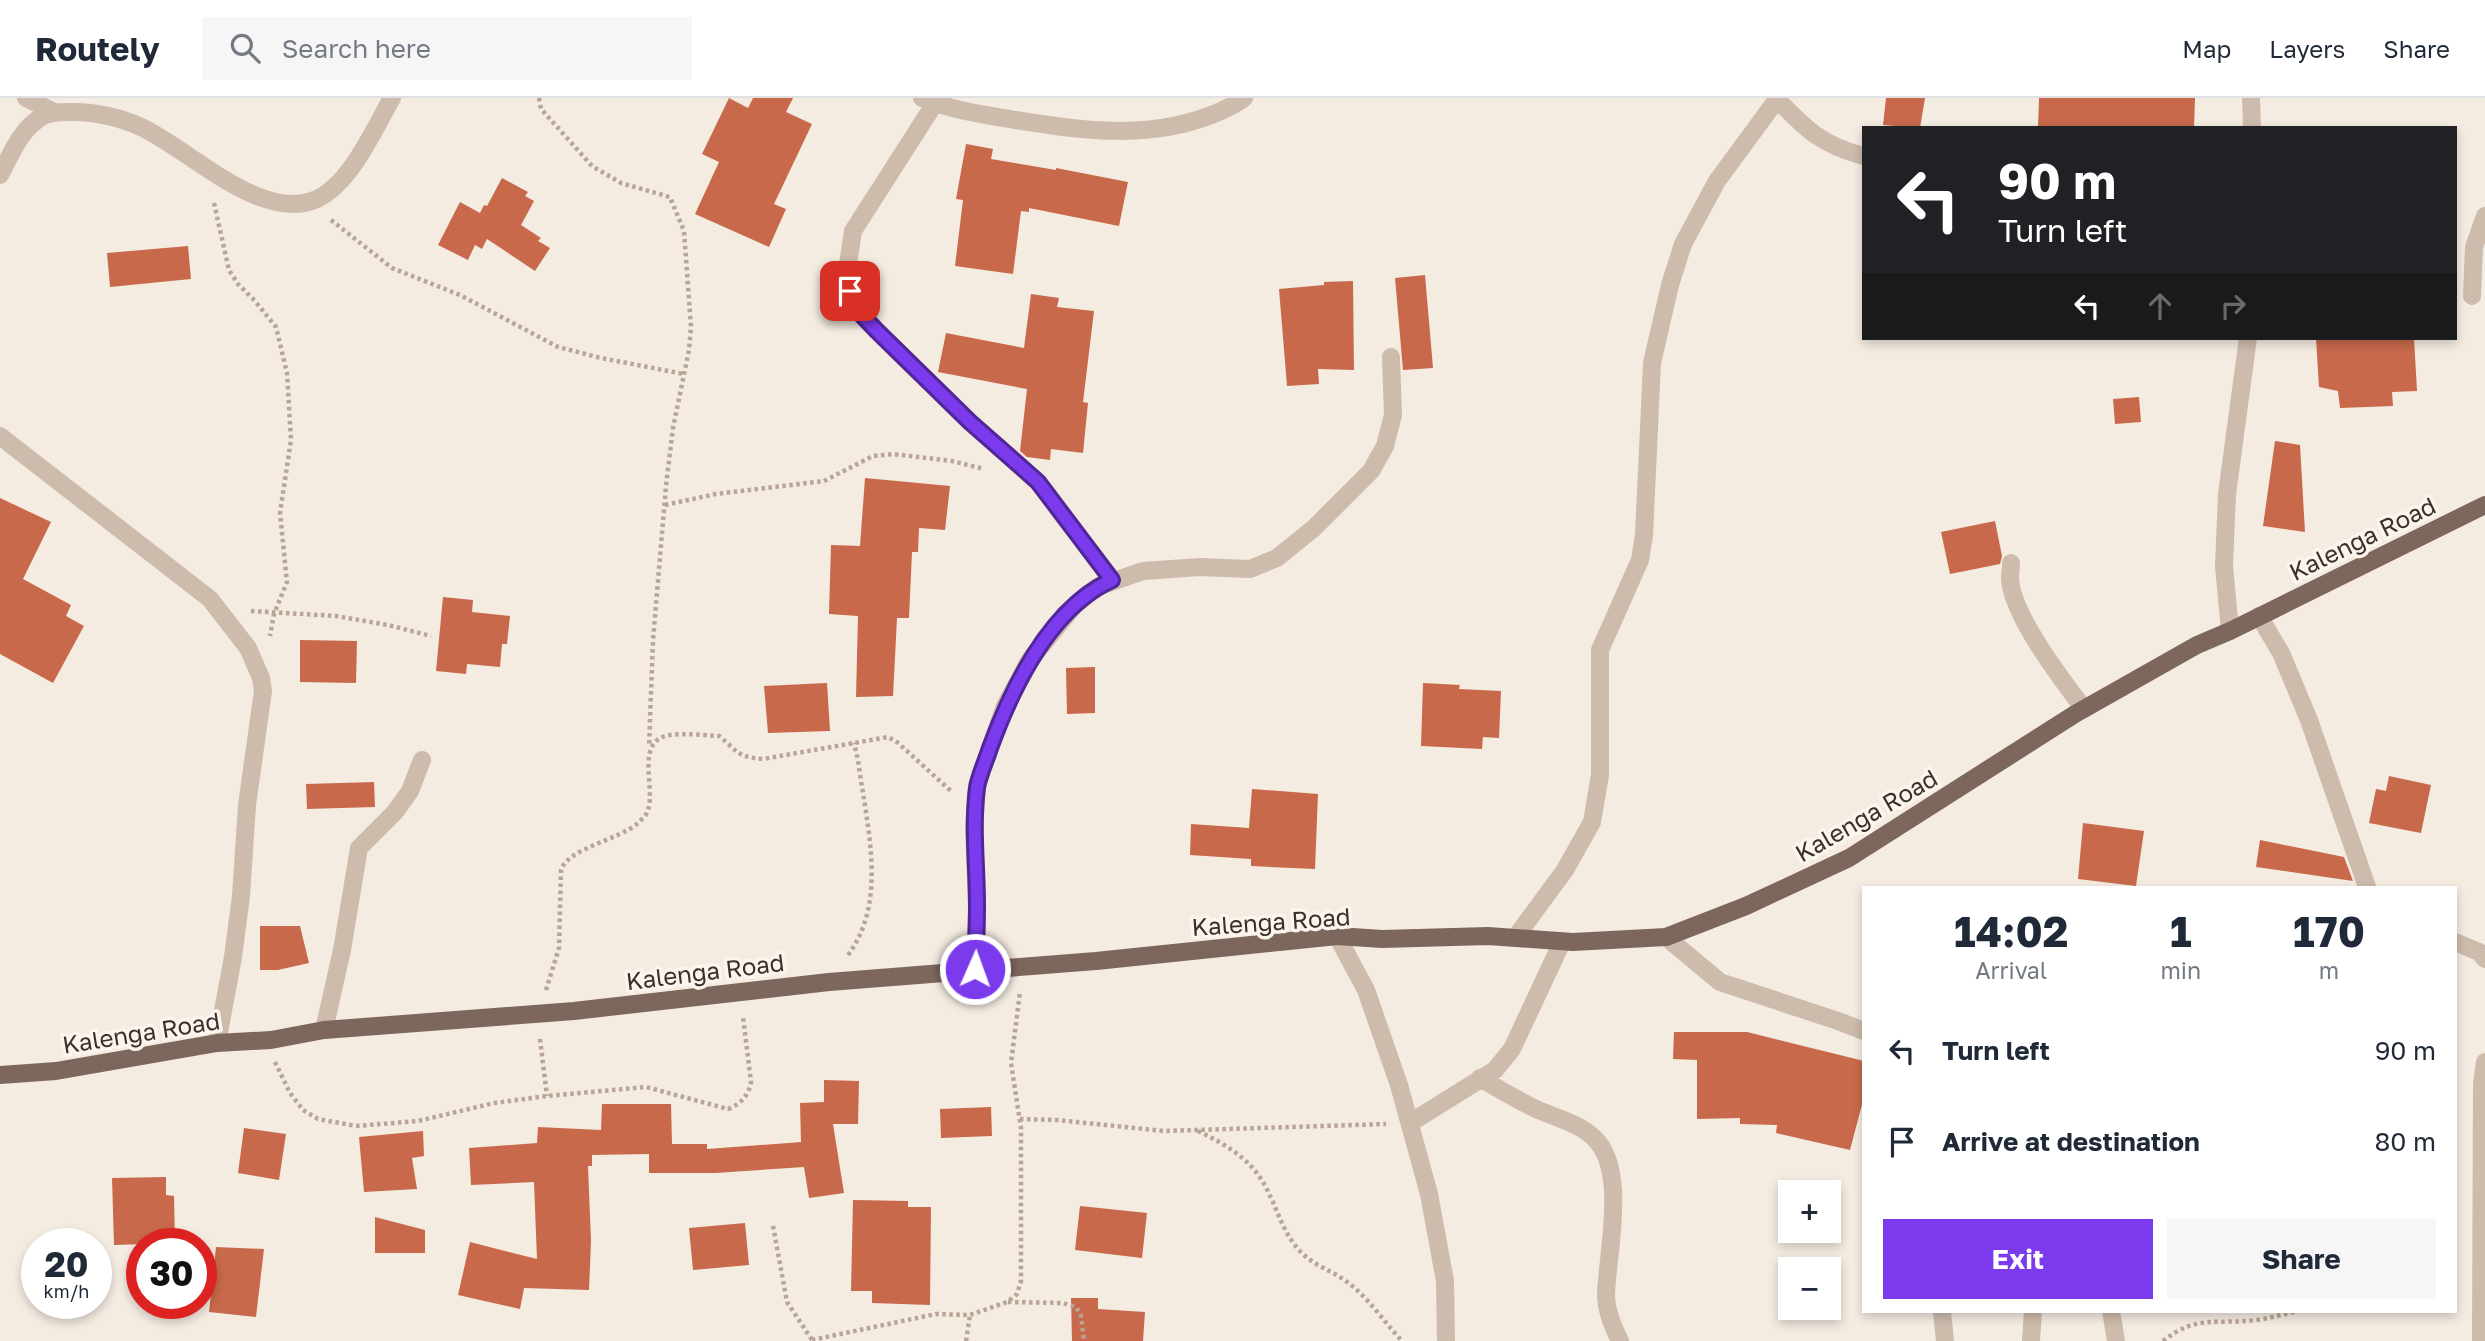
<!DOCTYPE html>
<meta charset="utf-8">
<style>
:root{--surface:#fff;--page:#f6f6f7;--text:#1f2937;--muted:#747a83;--line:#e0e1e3;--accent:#7c3aed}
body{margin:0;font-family:"Golos Text",sans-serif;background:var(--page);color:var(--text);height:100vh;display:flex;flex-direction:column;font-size:26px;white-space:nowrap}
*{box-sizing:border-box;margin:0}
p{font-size:23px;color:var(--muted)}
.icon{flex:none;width:38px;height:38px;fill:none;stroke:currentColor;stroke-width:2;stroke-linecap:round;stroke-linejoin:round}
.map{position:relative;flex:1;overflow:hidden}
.panel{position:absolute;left:1862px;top:788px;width:595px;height:427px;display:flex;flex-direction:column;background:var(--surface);border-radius:0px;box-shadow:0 4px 10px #0003}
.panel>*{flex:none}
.hud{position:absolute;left:1862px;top:28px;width:595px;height:214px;border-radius:0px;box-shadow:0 4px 10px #0003;background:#202124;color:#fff;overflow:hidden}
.buttons{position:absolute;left:1778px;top:1082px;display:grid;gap:14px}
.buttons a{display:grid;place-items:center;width:63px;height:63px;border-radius:0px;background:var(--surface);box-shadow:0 4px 10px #0003;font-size:35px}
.speed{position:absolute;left:21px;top:1130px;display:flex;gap:14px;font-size:35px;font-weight:700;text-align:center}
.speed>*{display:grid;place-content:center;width:91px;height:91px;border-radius:50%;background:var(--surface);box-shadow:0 4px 10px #0003;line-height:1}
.speed small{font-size:18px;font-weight:400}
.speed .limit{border:10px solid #d22;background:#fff;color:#111}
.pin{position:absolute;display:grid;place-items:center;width:60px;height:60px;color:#fff;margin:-30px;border-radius:14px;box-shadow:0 4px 10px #0006}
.me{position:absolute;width:77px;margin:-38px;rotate:2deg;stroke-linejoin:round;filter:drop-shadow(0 0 5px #0008)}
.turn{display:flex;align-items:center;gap:24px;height:147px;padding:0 21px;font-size:32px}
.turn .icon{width:91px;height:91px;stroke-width:2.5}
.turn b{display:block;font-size:49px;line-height:60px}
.lanes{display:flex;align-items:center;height:66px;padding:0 21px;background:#0003;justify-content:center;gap:35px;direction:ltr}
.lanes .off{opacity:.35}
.eta{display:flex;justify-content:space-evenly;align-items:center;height:119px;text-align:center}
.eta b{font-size:42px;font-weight:700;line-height:49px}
.button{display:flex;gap:14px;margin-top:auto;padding:14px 21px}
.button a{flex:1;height:80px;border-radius:0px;background:var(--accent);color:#fff;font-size:28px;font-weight:700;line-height:80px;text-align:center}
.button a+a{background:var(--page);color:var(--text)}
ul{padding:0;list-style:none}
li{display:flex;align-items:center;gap:21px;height:91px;padding:0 21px}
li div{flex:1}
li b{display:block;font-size:26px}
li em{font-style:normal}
header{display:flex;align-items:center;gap:42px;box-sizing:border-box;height:98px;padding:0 35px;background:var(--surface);border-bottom:2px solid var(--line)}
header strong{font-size:33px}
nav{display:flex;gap:38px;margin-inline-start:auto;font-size:24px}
.search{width:490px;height:63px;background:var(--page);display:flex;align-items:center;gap:18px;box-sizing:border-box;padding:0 24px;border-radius:0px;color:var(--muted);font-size:26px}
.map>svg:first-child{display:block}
.building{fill:#c8694b}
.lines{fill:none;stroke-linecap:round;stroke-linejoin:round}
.path{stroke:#b9a596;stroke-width:4.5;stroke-dasharray:3.5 3.5;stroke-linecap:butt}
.minor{stroke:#cdbbac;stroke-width:18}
.major{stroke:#7d675c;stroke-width:18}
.route-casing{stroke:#51269a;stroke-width:18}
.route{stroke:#7c3aed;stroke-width:12}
.labels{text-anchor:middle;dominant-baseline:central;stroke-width:7;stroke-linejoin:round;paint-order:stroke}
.street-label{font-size:24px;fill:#3b302b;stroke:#fbf5ee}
</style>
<header>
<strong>Routely</strong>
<div class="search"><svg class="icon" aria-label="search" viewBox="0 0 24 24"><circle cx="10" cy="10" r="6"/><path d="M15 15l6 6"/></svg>Search here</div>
<nav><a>Map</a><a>Layers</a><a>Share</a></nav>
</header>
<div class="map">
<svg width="2485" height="1243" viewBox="0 0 2485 1243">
<rect width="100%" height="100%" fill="#f4ebe1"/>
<path class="building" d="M 729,0 L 748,10 L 753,0 L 793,0 L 786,14 L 812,26 L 774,106 L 786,111 L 769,149 L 695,116 L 719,64 L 702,56 Z
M 1886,0 L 1925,0 L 1920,30 L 1883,27 Z
M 2039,0 L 2195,0 L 2194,30 L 2038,30 Z
M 966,46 L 993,51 L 991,61 L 1056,72 L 1056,70 L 1128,84 L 1119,128 L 1029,110 L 1029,114 L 1021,113 L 1013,176 L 955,168 L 963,102 L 956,101 Z
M 502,80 L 528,94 L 525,98 L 534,103 L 521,127 L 541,140 L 538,143 L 550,150 L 535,173 L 487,141 L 482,151 L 475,147 L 468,162 L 438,147 L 460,104 L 480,115 L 484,107 L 487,108 Z
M 188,148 L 191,181 L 110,189 L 107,155 Z
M 1425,177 L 1433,270 L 1403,272 L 1395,180 Z
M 1353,183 L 1354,272 L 1318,271 L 1319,286 L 1287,288 L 1279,191 L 1324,187 L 1324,184 Z
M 1031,196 L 1059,200 L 1057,209 L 1094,213 L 1083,304 L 1088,305 L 1083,355 L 1051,351 L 1050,362 L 1027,359 L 1020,353 L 1027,291 L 938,274 L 946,235 L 1024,250 Z
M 2316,240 L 2414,240 L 2417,293 L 2392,294 L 2393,308 L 2340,310 L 2338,293 L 2319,289 Z
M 2139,299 L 2141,324 L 2115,326 L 2113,301 Z
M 2275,343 L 2300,347 L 2305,434 L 2263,428 Z
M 865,380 L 950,388 L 945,432 L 919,430 L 918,454 L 912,454 L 909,520 L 897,520 L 893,598 L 856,599 L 858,518 L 829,516 L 831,447 L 860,448 Z
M 0,400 L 51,424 L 23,481 L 71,507 L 66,518 L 84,528 L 53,585 L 0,556 Z
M 1995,423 L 2002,458 L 2000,466 L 1950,476 L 1941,434 Z
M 443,499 L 473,502 L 472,514 L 510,518 L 507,546 L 502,546 L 500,569 L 467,566 L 466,576 L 436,573 Z
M 300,542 L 357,543 L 356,585 L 300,584 Z
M 1095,569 L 1095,615 L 1067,616 L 1066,570 Z
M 827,585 L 830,633 L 768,635 L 764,588 Z
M 1423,585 L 1460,587 L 1459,591 L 1501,593 L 1499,640 L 1483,639 L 1482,651 L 1421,648 Z
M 2389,678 L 2431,687 L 2421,735 L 2369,725 L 2376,691 L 2386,693 Z
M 374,684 L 375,709 L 307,711 L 306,686 Z
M 1252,691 L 1318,696 L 1315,771 L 1251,768 L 1251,761 L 1190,757 L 1191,726 L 1249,730 Z
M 2083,725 L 2144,733 L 2136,788 L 2078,781 Z
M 2260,742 L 2344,759 L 2353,783 L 2256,769 Z
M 260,828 L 300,828 L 309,865 L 278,872 L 260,872 Z
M 1674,934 L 1747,934 L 1864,963 L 1864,999 L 1850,1052 L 1776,1035 L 1777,1027 L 1740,1026 L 1740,1020 L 1697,1021 L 1697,962 L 1673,961 Z
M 824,982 L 859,983 L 858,1026 L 833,1026 L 844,1095 L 809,1100 L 804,1069 L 715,1075 L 649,1075 L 649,1056 L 592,1057 L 592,1068 L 588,1068 L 591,1143 L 589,1192 L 524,1190 L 520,1211 L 458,1197 L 470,1144 L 537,1161 L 534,1084 L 471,1087 L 469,1050 L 537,1045 L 538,1029 L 601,1032 L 602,1006 L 671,1006 L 672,1046 L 707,1046 L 707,1051 L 801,1044 L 800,1005 L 824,1004 Z
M 991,1009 L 992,1038 L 941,1040 L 940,1011 Z
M 244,1030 L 286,1036 L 279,1082 L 238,1075 Z
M 423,1033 L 424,1058 L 412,1060 L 417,1091 L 364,1094 L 359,1039 Z
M 166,1079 L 166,1097 L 174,1098 L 175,1145 L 114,1147 L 112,1080 Z
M 853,1102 L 908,1103 L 908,1109 L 931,1109 L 930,1207 L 872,1205 L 872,1193 L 851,1193 Z
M 1080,1108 L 1147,1115 L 1142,1160 L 1075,1152 Z
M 375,1119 L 425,1132 L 425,1155 L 375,1155 Z
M 745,1125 L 749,1167 L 693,1172 L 689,1130 Z
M 216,1149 L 264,1151 L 256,1219 L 209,1214 Z
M 1071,1200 L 1098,1200 L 1098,1211 L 1145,1214 L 1143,1243 L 1072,1243 Z"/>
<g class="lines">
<path class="path" d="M 539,0 L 541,11 L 592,68 L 621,85 L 670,99 L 684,133 L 691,229 L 689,252 L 673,330 L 666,388 L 653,542 L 649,649
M 214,105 L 229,172 L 238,186 L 255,203 L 276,229 L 287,275 L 291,342 L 280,415 L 287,484 L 274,516 L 270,538
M 331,122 L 392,170 L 460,197 L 558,249 L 601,260 L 684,276
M 665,407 L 716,396 L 824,383 L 873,358 L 893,356 L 952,363 L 984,371
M 251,513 L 336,518 L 388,527 L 431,538
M 848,857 C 889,802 866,725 858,662 L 854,645
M 546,892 L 559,850 L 561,772 C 568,750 619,742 638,725 C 642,721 647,717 648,712 C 656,690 634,642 670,637 C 685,635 703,637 719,638 C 738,653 736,659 763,661 L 888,639 L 897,644 L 952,694
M 540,941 L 547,998
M 275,964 L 290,995 L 303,1012 L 318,1021 L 356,1028 L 418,1023 L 494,1005 L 547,998 L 646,989 L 728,1011 C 741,1006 749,997 751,984 L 743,919
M 1020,1021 L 1057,1022 L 1164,1033 L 1386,1026
M 1198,1033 C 1223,1045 1246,1058 1261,1081 C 1276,1104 1280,1131 1299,1152 C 1311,1166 1328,1171 1343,1181 C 1367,1197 1383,1223 1402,1243
M 773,1128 L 787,1204 L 812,1242
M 1008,1204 L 1063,1205 L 1076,1209 L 1081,1218 L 1084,1243
M 812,1242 L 936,1216 L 970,1217 L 1007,1204 L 1017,1196 L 1021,1183 L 1021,1030 L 1011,965 L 1020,894
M 966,1243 L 970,1217
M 2163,1243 C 2197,1216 2217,1227 2256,1222 C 2271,1220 2285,1216 2299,1213"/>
<path class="minor" d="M 26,0 L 54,14
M 922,0 C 954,13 982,16 1015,22 C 1085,33 1154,43 1221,13 C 1229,9 1237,6 1244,0
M 2251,0 L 2252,30
M 1777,1 C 1805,31 1823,48 1864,58
M 935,5 L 853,133 L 848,166 L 850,193 L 859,214 L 876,232 L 970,324 L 1038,384 L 1112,482
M 0,77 C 11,56 21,30 43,18 C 53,13 64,14 74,14 C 96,14 122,20 141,29 C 189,51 262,126 317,101 C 351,85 374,31 392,0
M 2472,198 L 2474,149 L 2485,118
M 0,338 L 210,501 L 248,550 L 261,580 L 263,593 L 247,707 L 241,798 L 233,859 L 217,945
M 2011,465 C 2011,470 2010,476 2010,481 C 2012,517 2062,582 2084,611
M 2259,518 L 2281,555 L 2309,622 L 2367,789
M 2230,533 L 2224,468 L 2227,396 L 2248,240
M 1337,838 L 1366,892 L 1399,987 L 1429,1096 L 1445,1183 L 1446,1243
M 1666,839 L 1720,884 L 1838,923 L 1864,933
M 1515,840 L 1565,772 L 1592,724 L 1600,677 L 1600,552 L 1640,462 L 1644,437 L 1652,265 L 1670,187 L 1683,146 L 1717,83 L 1778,0
M 2455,844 L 2479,854 L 2485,861
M 975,871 L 977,809 L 974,731 L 977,687 L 1005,608 L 1029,563 L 1074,508 L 1097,489 L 1143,473 L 1200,469 L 1250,471 L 1277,460 L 1314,430 L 1371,373 L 1385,348 L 1393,317 L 1391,259
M 324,932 L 342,852 L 359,750 L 395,714 L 410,693 L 422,662
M 1480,980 C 1497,990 1514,1000 1532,1009 C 1552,1019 1578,1024 1594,1040 C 1628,1071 1607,1156 1606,1197 C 1606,1212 1613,1229 1620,1243
M 1410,1025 L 1495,972 L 1512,951 L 1562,844
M 1942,1213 L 1945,1243
M 2111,1213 L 2116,1243
M 2031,1243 L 2033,1213
M 2481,1243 L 2482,986 L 2485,964"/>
<path class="major" d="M 0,977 L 56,973 L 217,945 L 271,942 L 324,932 L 574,913 L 829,884 L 1096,863 L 1337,838 L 1382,841 L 1488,838 L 1573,844 L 1666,839 L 1746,808 L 1849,760 L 2075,616 L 2197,547 L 2230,533 L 2485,407"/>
</g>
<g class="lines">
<g class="route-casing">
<path id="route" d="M 850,193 L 859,214 L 876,232 L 970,324 L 1038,384 L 1112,482 C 1050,510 1012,590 990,650 C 986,663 979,677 977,690 C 972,729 977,768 977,807 C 977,829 976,850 975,871"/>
</g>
<use href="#route" class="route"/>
</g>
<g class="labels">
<g class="street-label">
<text transform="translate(2362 440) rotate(-26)">Kalenga Road</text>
<text transform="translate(1866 717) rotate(-30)">Kalenga Road</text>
<text transform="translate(1271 823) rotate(-4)">Kalenga Road</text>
<text transform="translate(705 873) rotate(-7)">Kalenga Road</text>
<text transform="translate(141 934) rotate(-9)">Kalenga Road</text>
</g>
</g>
</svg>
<div class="buttons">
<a>+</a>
<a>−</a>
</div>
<div class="speed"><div>20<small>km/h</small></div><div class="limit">30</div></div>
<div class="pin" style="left:850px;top:193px;background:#d93025"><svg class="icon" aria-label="arrive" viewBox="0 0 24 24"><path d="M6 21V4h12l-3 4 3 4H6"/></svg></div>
<svg class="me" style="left:975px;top:871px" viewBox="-20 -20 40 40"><circle r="17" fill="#7c3aed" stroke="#fff" stroke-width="3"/><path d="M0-11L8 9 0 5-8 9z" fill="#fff"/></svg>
<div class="hud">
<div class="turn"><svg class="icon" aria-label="left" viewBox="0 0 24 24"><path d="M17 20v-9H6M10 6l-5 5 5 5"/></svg><div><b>90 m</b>Turn left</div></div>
<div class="lanes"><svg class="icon" aria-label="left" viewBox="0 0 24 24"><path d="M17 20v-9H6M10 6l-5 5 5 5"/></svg><svg class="icon off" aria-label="ahead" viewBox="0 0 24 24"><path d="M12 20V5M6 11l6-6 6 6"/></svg><svg class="icon off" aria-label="right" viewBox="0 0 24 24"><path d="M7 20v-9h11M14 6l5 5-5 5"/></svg></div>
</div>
<section class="panel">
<div class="eta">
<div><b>14:02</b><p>Arrival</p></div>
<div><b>1</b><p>min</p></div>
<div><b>170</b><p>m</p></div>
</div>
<ul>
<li><svg class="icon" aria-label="left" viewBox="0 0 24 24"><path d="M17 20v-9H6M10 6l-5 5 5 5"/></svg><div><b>Turn left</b></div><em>90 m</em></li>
<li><svg class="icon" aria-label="arrive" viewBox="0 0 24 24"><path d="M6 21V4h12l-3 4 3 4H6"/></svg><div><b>Arrive at destination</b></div><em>80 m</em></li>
</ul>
<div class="button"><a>Exit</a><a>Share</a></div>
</section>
</div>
